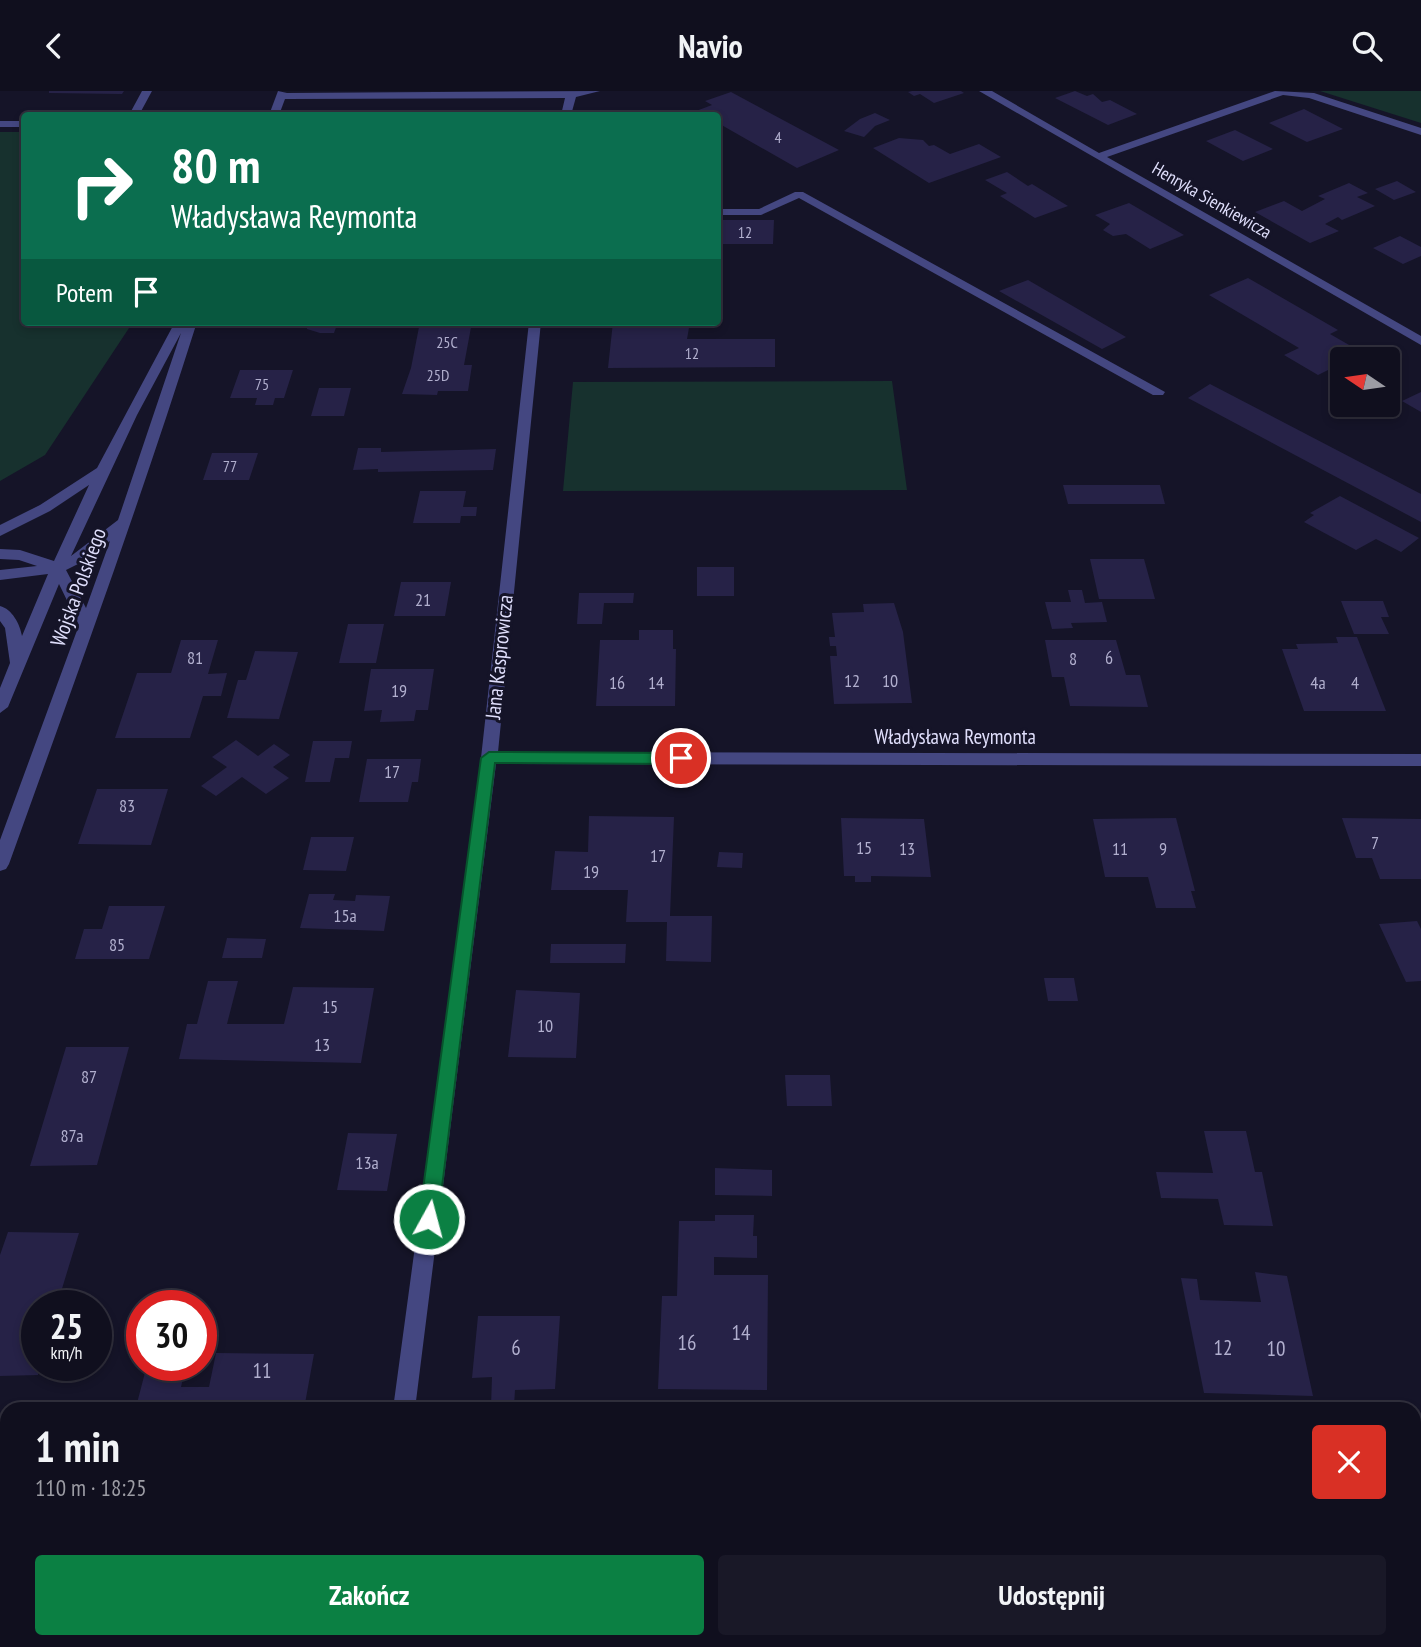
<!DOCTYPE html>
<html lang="pl">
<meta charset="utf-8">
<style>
:root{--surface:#100f1e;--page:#191827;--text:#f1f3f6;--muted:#9c9ca4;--line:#302f3c;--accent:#0b8043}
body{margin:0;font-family:"PT Sans Narrow",sans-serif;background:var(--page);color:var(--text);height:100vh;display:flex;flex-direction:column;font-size:26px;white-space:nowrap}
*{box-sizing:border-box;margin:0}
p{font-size:23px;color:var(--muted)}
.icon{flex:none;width:38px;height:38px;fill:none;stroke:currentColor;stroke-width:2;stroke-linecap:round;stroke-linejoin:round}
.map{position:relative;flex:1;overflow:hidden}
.drawer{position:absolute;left:0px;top:1311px;width:1421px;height:247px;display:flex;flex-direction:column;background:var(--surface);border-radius:21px 21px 0 0;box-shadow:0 4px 10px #0003,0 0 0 2px var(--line)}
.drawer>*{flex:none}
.guide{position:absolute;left:21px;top:21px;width:700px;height:214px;border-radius:7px;box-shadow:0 4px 10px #0003,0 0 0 2px var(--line);background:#0b6e4f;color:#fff;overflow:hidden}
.needle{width:46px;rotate:283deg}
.fabs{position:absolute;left:1330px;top:256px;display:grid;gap:14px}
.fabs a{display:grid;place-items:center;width:70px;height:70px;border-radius:7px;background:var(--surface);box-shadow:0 4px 10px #0003,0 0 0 2px var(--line);font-size:35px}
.speed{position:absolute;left:21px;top:1199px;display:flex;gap:14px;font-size:35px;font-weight:700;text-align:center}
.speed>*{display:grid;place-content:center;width:91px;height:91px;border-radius:50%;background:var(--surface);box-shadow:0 4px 10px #0003,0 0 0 2px var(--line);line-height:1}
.speed small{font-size:18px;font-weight:400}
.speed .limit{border:10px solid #d22;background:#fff;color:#111}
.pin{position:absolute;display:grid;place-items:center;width:60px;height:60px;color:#fff;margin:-30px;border:4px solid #fff;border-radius:50%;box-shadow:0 2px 7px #0007}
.me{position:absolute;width:77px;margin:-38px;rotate:7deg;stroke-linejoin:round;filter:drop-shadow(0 0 5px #0008)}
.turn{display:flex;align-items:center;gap:24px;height:147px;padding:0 35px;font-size:32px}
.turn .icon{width:91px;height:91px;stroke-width:2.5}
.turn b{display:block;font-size:49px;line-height:60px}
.then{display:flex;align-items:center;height:66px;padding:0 35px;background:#0003;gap:14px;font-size:26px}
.round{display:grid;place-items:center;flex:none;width:74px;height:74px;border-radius:7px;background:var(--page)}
.headline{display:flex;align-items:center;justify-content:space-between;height:119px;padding:0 35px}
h1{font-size:42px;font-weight:700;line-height:52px}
.primary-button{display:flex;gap:14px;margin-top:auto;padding:14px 35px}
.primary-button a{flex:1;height:80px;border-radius:7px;background:var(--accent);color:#fff;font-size:28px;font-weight:700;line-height:80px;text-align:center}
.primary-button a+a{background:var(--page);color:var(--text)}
header{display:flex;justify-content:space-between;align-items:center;height:91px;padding:0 35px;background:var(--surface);font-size:32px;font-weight:700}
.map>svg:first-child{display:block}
.green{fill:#17312e}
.building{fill:#262247}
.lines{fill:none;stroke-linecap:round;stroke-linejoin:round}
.minor{fill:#444781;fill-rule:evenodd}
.route{fill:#0b8043;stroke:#07532c;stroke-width:2}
.labels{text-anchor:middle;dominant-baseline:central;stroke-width:6;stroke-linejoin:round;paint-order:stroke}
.far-number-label{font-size:16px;fill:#b1afce}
.far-street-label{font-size:18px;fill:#dfdefb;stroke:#151428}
.number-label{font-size:18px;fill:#b1afce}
.street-label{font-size:21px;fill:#dfdefb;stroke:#151428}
.near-number-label{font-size:21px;fill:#b1afce}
</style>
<header><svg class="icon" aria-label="back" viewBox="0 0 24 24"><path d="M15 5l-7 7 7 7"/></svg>Navio<svg class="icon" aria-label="search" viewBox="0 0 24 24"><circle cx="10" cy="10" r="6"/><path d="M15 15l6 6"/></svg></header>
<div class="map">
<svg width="1421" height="1556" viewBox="0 0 1421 1556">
<rect width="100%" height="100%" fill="#151428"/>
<path class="green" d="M 1320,0 L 1421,0 L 1421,32 Z
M 0,41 L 24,41 L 24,231 L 133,231 L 45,364 L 0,390 Z
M 892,290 L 907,399 L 563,400 L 573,291 Z"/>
<path class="building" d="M 49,0 L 124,0 L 122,3 L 49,2 Z
M 912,0 L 961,0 L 964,2 L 934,12 L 920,3 L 914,5 L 908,1 Z
M 1075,0 L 1087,5 L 1093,3 L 1102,11 L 1110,9 L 1137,23 L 1108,34 L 1055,7 Z
M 731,1 L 839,59 L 797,77 L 718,32 L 718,24 L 703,24 L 696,20 L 712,14 L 705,10 Z
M 1304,18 L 1343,38 L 1307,51 L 1269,32 Z
M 875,22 L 890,29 L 875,35 L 864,46 L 844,40 L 860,28 Z
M 1235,39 L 1273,58 L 1243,70 L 1206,50 Z
M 899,47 L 923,49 L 929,55 L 934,54 L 950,63 L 979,53 L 1001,66 L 929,92 L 873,57 Z
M 1007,81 L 1028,95 L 1032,93 L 1068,115 L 1035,127 L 1000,105 L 1007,102 L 985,89 Z
M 1397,90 L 1416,101 L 1394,109 L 1375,98 Z
M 1349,92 L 1368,102 L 1357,106 L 1375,115 L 1342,129 L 1338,126 L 1325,133 L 1339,140 L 1310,152 L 1255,121 L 1284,110 L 1302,120 L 1325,108 L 1318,105 Z
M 1129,112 L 1184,144 L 1150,158 L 1126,143 L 1113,145 L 1103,139 L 1110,133 L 1095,124 Z
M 718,129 L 774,129 L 773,153 L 718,153 Z
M 1400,145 L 1421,156 L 1421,165 L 1403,173 L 1373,157 Z
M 1248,187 L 1338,239 L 1330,243 L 1363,262 L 1351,268 L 1342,268 L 1342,272 L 1318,284 L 1284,264 L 1299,257 L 1209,204 Z
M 1028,189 L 1126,246 L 1102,258 L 999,200 Z
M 306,231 L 338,231 L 334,242 L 320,242 L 307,238 Z
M 420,231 L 472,231 L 464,274 L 472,274 L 468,300 L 438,300 L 437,304 L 402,303 L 411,277 Z
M 613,231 L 690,231 L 687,248 L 775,248 L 775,276 L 608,277 Z
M 240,279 L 293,279 L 284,307 L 275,307 L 273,314 L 255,314 L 257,307 L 230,307 Z
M 1210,293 L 1421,403 L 1421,431 L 1188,307 Z
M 319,297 L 351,297 L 344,325 L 311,325 Z
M 1421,301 L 1421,321 L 1402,310 Z
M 358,357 L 381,357 L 381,361 L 496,358 L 493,379 L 378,381 L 378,378 L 353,379 Z
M 212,362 L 258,362 L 249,389 L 203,389 Z
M 1063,394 L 1160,394 L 1165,413 L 1068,413 Z
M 420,400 L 466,400 L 463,416 L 477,416 L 476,425 L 461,425 L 460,432 L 413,432 Z
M 1340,405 L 1419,447 L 1401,461 L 1376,448 L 1356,459 L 1304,431 L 1314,424 L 1310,422 Z
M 1090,468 L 1144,468 L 1155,508 L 1099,508 Z
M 697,476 L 734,476 L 734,505 L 697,505 Z
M 401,491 L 451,491 L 445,525 L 394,525 Z
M 1068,499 L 1082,499 L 1085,512 L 1102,511 L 1107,531 L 1071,532 L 1073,537 L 1052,538 L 1045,511 L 1071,511 Z
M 579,502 L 634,502 L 633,512 L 604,512 L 602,533 L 577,533 Z
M 1341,510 L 1383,510 L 1389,526 L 1381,526 L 1389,543 L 1354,543 Z
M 894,512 L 903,541 L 912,612 L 834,613 L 830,565 L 837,565 L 836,555 L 830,555 L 829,546 L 835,546 L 832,522 L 864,521 L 863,513 Z
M 348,533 L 384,533 L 376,572 L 339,572 Z
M 639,539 L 673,539 L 673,558 L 676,558 L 675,615 L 596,615 L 600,549 L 639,549 Z
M 1336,546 L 1357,546 L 1386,620 L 1304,620 L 1282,558 L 1298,558 L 1296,553 L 1338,552 Z
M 181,549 L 218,549 L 208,583 L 227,582 L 221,605 L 203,605 L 190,647 L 115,647 L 137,582 L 171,582 Z
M 1045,549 L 1116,549 L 1126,584 L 1140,584 L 1148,616 L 1070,615 L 1064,586 L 1052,586 Z
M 255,560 L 298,561 L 279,628 L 227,627 L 238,589 L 246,589 Z
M 371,578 L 434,578 L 428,619 L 416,619 L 414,630 L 380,631 L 382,619 L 364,620 Z
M 236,649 L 258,665 L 274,653 L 290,664 L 273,676 L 289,687 L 266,703 L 242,686 L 216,705 L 201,695 L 227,676 L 212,666 Z
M 313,650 L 352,650 L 349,667 L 335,667 L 330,691 L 305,691 Z
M 367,668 L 421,668 L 418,691 L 412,691 L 408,711 L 359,711 Z
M 97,698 L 168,698 L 151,754 L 78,753 Z
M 589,725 L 674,726 L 670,825 L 712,825 L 711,871 L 666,870 L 667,831 L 626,831 L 628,799 L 551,799 L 555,760 L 588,761 Z
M 841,727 L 924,728 L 931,786 L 871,785 L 871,791 L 855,791 L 855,785 L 844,785 Z
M 1176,727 L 1195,800 L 1191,800 L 1196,817 L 1156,817 L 1148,786 L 1105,786 L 1093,728 Z
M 1342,727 L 1421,728 L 1421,788 L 1380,788 L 1372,767 L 1356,767 Z
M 311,746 L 354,746 L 346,780 L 303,779 Z
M 719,761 L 743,762 L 742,777 L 717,776 Z
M 309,803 L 335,803 L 333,809 L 355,810 L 356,804 L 390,805 L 384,840 L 300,837 Z
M 109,815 L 165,815 L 149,868 L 75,868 L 84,838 L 102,838 Z
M 1417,830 L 1421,838 L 1421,890 L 1406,891 L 1379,833 Z
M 227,847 L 266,848 L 262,867 L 222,867 Z
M 551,853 L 626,853 L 625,872 L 550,872 Z
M 1044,887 L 1074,887 L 1078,910 L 1048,910 Z
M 208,890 L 238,890 L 227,933 L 284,933 L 293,896 L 374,897 L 361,972 L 179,968 L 187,933 L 197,933 Z
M 516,899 L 580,902 L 576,967 L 508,966 Z
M 66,956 L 129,956 L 97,1074 L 30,1075 Z
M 785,984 L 830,984 L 832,1015 L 787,1015 Z
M 1204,1040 L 1246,1040 L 1255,1081 L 1262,1081 L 1273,1135 L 1224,1134 L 1218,1108 L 1161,1107 L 1156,1081 L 1213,1082 Z
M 348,1042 L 397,1043 L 387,1100 L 337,1099 Z
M 715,1077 L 772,1079 L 772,1105 L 715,1104 Z
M 715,1124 L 754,1124 L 753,1145 L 757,1145 L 757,1167 L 714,1166 L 714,1184 L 768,1184 L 767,1299 L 658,1298 L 662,1205 L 677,1205 L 679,1130 L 715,1130 Z
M 8,1141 L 79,1142 L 57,1214 L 37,1214 L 37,1274 L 40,1274 L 38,1284 L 0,1285 L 0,1164 Z
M 1255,1181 L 1287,1185 L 1313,1305 L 1204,1302 L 1181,1187 L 1197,1188 L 1200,1209 L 1261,1211 Z
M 478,1225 L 560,1225 L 555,1298 L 515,1299 L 514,1315 L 491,1315 L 492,1286 L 472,1287 Z
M 216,1262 L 314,1263 L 304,1318 L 136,1316 L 147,1274 L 186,1274 L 181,1296 L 209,1296 Z
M 0,1328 L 7,1328 L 7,1474 L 0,1474 Z
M 31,1550 L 89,1550 L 87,1555 L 30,1555 Z
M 448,1550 L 543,1550 L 543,1556 L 448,1556 Z
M 651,1550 L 829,1550 L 831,1556 L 651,1556 Z
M 1059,1550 L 1152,1550 L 1153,1556 L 1060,1556 Z
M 1250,1550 L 1373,1550 L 1374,1556 L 1251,1556 Z"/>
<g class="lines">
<path class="minor" d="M 142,0 L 152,0 L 139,24 L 129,24 Z
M 278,0 L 287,2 L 600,0 L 576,6 L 571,24 L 561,24 L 565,7 L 285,8 L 279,24 L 269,24 Z
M 979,0 L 992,0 L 1099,62 L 1275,0 L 1314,2 L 1421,37 L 1421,44 L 1309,7 L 1283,4 L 1107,66 L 1421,245 L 1421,254 Z
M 0,30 L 24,30 L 24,36 L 0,36 Z
M 795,101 L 803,101 L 1165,301 L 1163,304 L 1153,304 L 799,107 L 761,124 L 718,124 L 718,118 L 759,118 Z
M 175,231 L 197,231 C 139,415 74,592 9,773 L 6,778 L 0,780 L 0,749 L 79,534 L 59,493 L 8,616 L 0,622 L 0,597 L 10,572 L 5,537 L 0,530 L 0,515 C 12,518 20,533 22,545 L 48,483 L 0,489 L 0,479 L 37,475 L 19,469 L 0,468 L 0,458 L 20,459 L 54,470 L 89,394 L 50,420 L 0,445 L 0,434 L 40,414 L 97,377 ZM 181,242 L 118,429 L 71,465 L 137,324 ZM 110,450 L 86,517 L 66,479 L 86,469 Z
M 529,231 L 541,231 L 498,661 L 1421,663 L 1421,675 L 496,673 L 415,1318 L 393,1318 L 481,667 Z
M 1414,1379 L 1421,1379 L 1421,1403 L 1414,1403 Z
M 361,1550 L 385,1550 L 385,1556 L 361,1556 Z"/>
</g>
<path class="route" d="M 489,661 L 681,662 L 688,667 L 681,673 L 495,672 L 438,1128 L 435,1134 L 429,1136 L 422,1134 L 419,1128 L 481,667 Z"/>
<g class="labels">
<g class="far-number-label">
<text x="778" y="46">4</text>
<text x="745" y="141">12</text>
<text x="447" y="251">25C</text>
<text x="692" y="262">12</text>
<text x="438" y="284">25D</text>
<text x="262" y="293">75</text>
<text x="230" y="375">77</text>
</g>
<g class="far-street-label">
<text transform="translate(1212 109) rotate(30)">Henryka Sienkiewicza</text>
</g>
<g class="number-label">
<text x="423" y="508">21</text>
<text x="195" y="566">81</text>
<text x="1109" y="566">6</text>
<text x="1073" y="567">8</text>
<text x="852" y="589">12</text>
<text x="890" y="589">10</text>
<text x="617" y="591">16</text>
<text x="656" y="591">14</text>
<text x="1318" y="591">4a</text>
<text x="1355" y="591">4</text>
<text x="399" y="599">19</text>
<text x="392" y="680">17</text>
<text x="127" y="714">83</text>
<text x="1375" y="751">7</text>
<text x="864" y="756">15</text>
<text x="907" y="757">13</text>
<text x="1120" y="757">11</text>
<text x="1163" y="757">9</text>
<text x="658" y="764">17</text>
<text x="591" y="780">19</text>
<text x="345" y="824">15a</text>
<text x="117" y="853">85</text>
<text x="330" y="915">15</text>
<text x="545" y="934">10</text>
<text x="322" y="953">13</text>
<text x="89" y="985">87</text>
<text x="72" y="1044">87a</text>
<text x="367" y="1071">13a</text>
</g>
<g class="street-label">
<text transform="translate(78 496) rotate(-70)">Wojska Polskiego</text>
<text transform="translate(499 566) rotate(-84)">Jana Kasprowicza</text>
<text x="955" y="645">Władysława Reymonta</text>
</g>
<g class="near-number-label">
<text x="741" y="1241">14</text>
<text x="687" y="1251">16</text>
<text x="516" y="1256">6</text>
<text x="1223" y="1256">12</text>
<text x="1276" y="1257">10</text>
<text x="262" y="1279">11</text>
</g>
</g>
</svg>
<div class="fabs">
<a><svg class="needle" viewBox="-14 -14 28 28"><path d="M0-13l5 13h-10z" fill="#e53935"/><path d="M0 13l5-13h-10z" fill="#9c9ca4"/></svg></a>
</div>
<div class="speed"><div>25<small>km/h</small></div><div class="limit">30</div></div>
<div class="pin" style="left:681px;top:667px;background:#d93025"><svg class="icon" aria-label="arrive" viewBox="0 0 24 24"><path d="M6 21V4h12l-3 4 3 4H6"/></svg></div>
<svg class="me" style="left:429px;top:1128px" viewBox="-20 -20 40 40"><circle r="17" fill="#0b8043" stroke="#fff" stroke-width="3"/><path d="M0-11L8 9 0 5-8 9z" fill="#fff"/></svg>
<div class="guide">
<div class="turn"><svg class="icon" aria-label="right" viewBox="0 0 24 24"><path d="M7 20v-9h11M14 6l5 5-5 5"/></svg><div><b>80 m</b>Władysława Reymonta</div></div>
<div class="then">Potem<svg class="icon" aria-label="arrive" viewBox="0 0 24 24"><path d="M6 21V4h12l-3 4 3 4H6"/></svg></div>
</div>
<section class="drawer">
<div class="headline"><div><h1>1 min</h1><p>110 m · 18:25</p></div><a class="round" style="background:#d93025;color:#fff"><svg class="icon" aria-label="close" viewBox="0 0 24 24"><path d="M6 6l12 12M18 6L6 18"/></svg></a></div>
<div class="primary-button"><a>Zakończ</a><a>Udostępnij</a></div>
</section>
</div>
